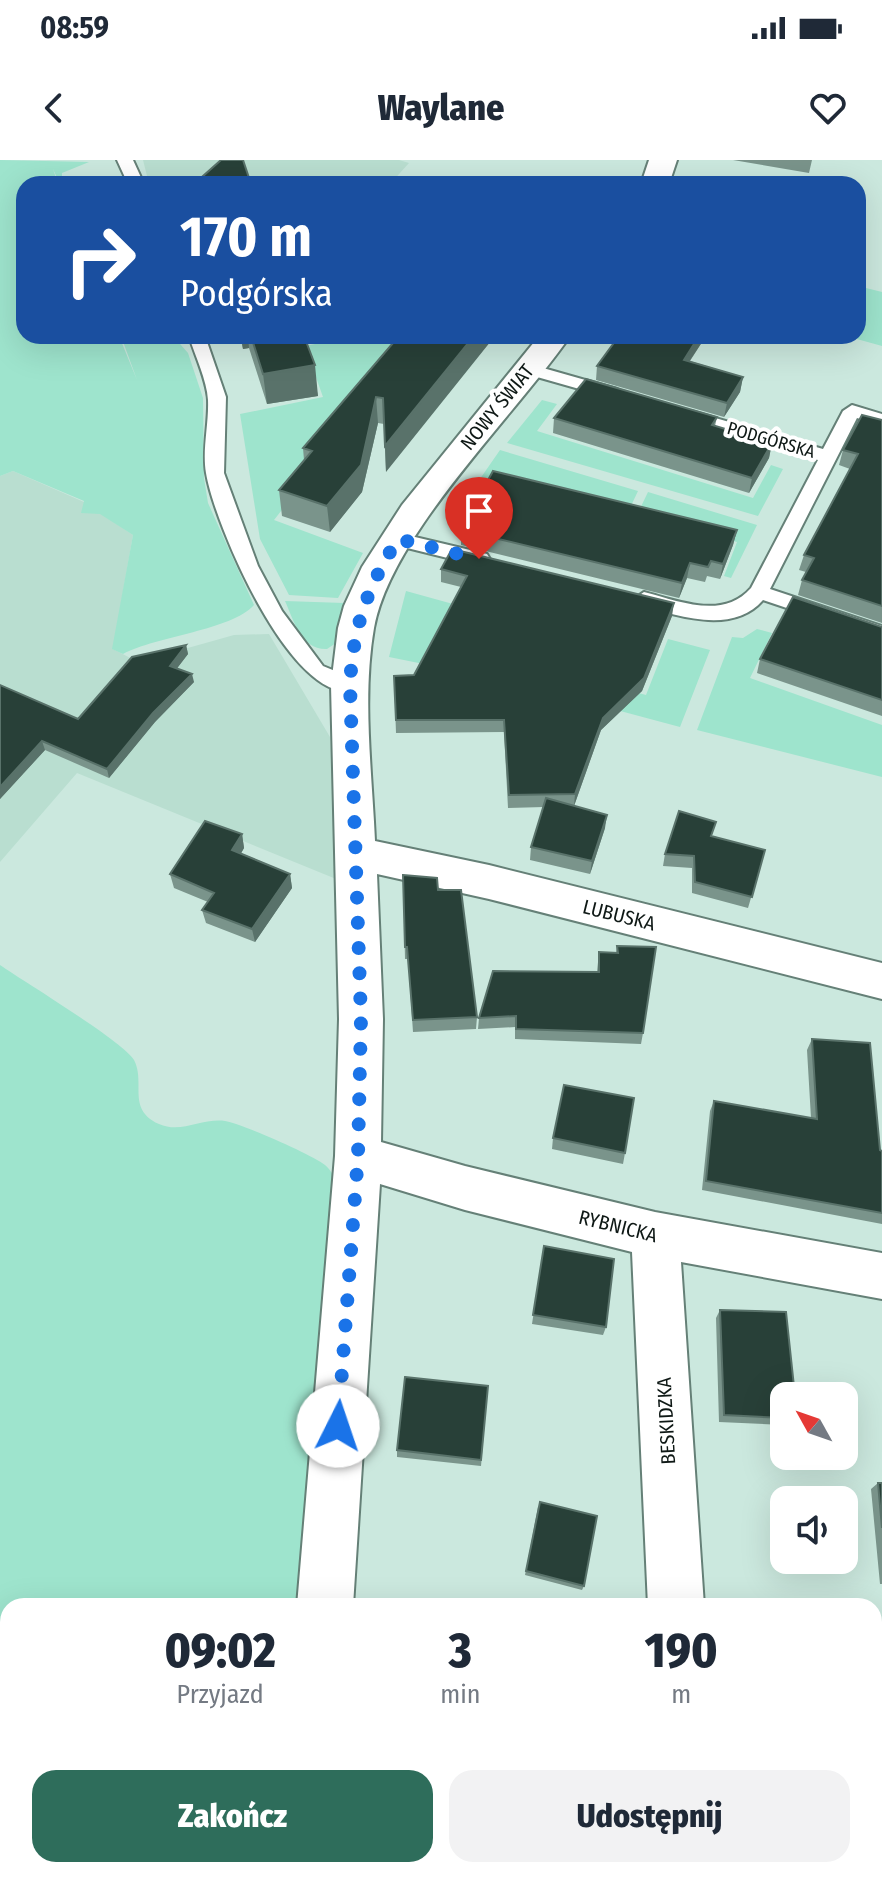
<!DOCTYPE html>
<html lang="pl">
<meta charset="utf-8">
<style>
:root{--surface:#fff;--page:#f2f2f3;--text:#1f2937;--muted:#747a83;--accent:#2e6d5b}
body{margin:0;font-family:"Fira Sans Condensed",sans-serif;background:var(--page);color:var(--text);height:100vh;display:flex;flex-direction:column;font-size:30px;white-space:nowrap}
*{box-sizing:border-box;margin:0}
p{font-size:26px;color:var(--muted)}
.icon{flex:none;width:44px;height:44px;fill:none;stroke:currentColor;stroke-width:2;stroke-linecap:round;stroke-linejoin:round}
.map{position:relative;flex:1;overflow:hidden}
.sheet{position:absolute;left:0px;top:1438px;width:882px;height:280px;display:flex;flex-direction:column;background:var(--surface);border-radius:24px 24px 0 0;box-shadow:0 8px 32px #0002}
.sheet>*{flex:none}
.banner{position:absolute;left:16px;top:16px;width:850px;height:168px;border-radius:24px;box-shadow:0 8px 32px #0002;background:#1a4fa0;color:#fff;overflow:hidden}
.needle{width:52px;rotate:310deg}
.controls{position:absolute;left:770px;top:1222px;display:grid;gap:16px}
.controls a{display:grid;place-items:center;width:88px;height:88px;border-radius:16px;background:var(--surface);box-shadow:0 8px 32px #0002;font-size:40px}
.pin{position:absolute;display:grid;place-items:center;width:68px;height:68px;color:#fff;margin:-82px -34px;border-radius:50% 50% 50% 0;rotate:-45deg;box-shadow:0 0 8px #0007}
.pin .icon{rotate:45deg}
.me{position:absolute;width:88px;margin:-44px;rotate:4deg;stroke-linejoin:round;filter:drop-shadow(0 0 6px #0008)}
.turn{display:flex;align-items:center;gap:28px;height:168px;padding:0 32px;font-size:36px}
.turn .icon{width:104px;height:104px;stroke-width:2.5}
.turn b{display:block;font-size:56px;line-height:68px}
.eta{display:flex;justify-content:space-evenly;align-items:center;height:136px;text-align:center}
.eta b{font-size:48px;font-weight:800;line-height:56px}
.button{display:flex;gap:16px;margin-top:auto;padding:16px 32px}
.button a{flex:1;height:92px;border-radius:24px;background:var(--accent);color:#fff;font-size:32px;font-weight:800;line-height:92px;text-align:center}
.button a+a{background:var(--page);color:var(--text)}
.status{display:flex;justify-content:space-between;align-items:center;height:56px;padding:0 40px;background:var(--surface);direction:ltr}
.status svg{height:22px;fill:currentColor}
header{display:flex;justify-content:space-between;align-items:center;height:104px;padding:0 32px;background:var(--surface);font-size:36px;font-weight:800}
.map>svg:first-child{display:block}
.built{fill:#b9ded0}
.green{fill:#9ee4cd}
.lines{fill:none;stroke-linecap:round;stroke-linejoin:round}
.service-casing{stroke:#658077;stroke-width:4}
.minor-casing{stroke:#658077;stroke-width:4}
.service{fill:#fff;fill-rule:evenodd}
.minor{fill:#fff;fill-rule:evenodd}
.wall{fill:#7a948b}
.shaded-wall{fill:#59726a}
.building{fill:#284038;stroke:#59726a;stroke-width:2}
.route{stroke:#1a73e8;stroke-width:14;stroke-dasharray:0 25.2}
.labels{text-anchor:middle;dominant-baseline:central;stroke-width:8;stroke-linejoin:round;paint-order:stroke}
.far-street-label{font-size:18px;fill:#0e1815;stroke:#fff}
.street-label{font-size:20px;fill:#0e1815;stroke:#fff}
</style>
<div class="status"><b>08:59</b><svg viewBox="0 0 49 12"><path d="M0 12V9h3v3zM5 12V6h3v6zM10 12V3h3v9zM15 12V0h3v12zM26 1h20v11H26zM47 4h2v5h-2z"/></svg></div>
<header><svg class="icon" aria-label="back" viewBox="0 0 24 24"><path d="M15 5l-7 7 7 7"/></svg>Waylane<svg class="icon" aria-label="heart" viewBox="0 0 24 24"><path d="M12 20l-8-8c-3-5 5-10 8-4 3-6 11-1 8 4z"/></svg></header>
<div class="map">
<svg width="882" height="1718" viewBox="0 0 882 1718">
<rect width="100%" height="100%" fill="#cbe8de"/>
<path class="built" d="M 143,0 L 399,0 L 409,3 L 390,24 L 149,24 Z
M 13,311 L 84,342 L 133,375 L 113,489 L 138,502 L 234,475 L 269,474 L 330,577 L 341,721 L 77,613 L 0,702 L 0,316 Z"/>
<path class="green" d="M 0,0 L 89,2 L 62,13 L 62,20 L 68,24 L 60,24 L 53,9 L 58,24 L 24,24 L 24,176 L 119,176 L 137,220 L 121,176 L 173,176 L 188,193 L 203,238 L 204,318 L 208,343 L 254,445 C 232,470 157,476 123,494 L 112,489 L 133,375 L 100,354 L 81,353 L 84,341 L 13,311 L 0,316 Z
M 858,126 L 882,132 L 882,186 L 846,176 L 858,176 Z
M 313,176 L 418,176 L 274,360 L 363,393 L 338,438 L 289,435 L 260,379 L 240,254 L 323,237 L 305,186 L 315,184 Z
M 542,240 L 557,244 L 537,271 L 753,338 L 771,305 L 783,309 L 758,356 L 507,283 Z
M 500,290 L 638,331 L 611,388 L 455,355 Z
M 648,332 L 757,365 L 731,418 L 724,416 L 737,382 L 636,357 Z
M 406,431 L 453,444 L 435,479 L 646,535 L 668,479 L 710,490 L 680,567 L 512,522 L 389,497 Z
M 285,441 L 344,443 L 342,479 L 327,489 C 301,490 294,461 285,441 Z
M 757,469 L 772,473 L 750,518 L 882,565 L 882,617 L 697,570 L 732,477 L 743,478 Z
M 0,805 C 23,821 124,882 134,900 C 146,923 126,949 159,964 C 181,974 202,958 225,961 C 242,964 311,994 325,1005 C 331,1010 335,1018 339,1024 L 304,1446 L 8,1446 L 8,1710 L 280,1710 L 280,1718 L 0,1718 Z"/>
<g class="lines">
<g class="service-casing">
<path id="service" d="M 117,0 L 133,0 L 144,24 L 128,24 Z
M 189,176 L 205,176 L 226,237 L 224,313 L 258,406 L 282,451 L 323,506 L 357,520 L 360,525 L 357,530 C 293,550 214,363 206,313 C 202,290 209,264 208,240 C 207,220 195,196 189,176 Z
M 529,204 L 617,229 L 620,233 L 611,238 L 523,213 L 520,209 Z
M 852,245 L 882,254 L 882,266 L 857,258 L 770,429 L 882,466 L 882,480 L 763,440 C 732,476 675,455 637,444 L 634,439 L 644,432 C 679,441 723,460 751,428 L 818,300 L 679,259 L 676,255 L 679,251 L 691,251 L 823,289 L 843,251 Z
M 398,373 L 487,394 L 490,399 L 480,406 L 391,384 L 389,379 L 391,374 Z"/>
</g>
<g class="minor-casing">
<path id="minor" d="M 649,0 L 677,0 L 669,24 L 641,24 Z
M 539,176 L 570,176 C 515,256 391,374 374,468 C 362,537 372,612 375,681 L 489,705 L 882,803 L 882,839 L 489,739 L 377,714 L 383,859 L 381,982 L 465,1006 L 655,1052 L 882,1093 L 882,1139 L 681,1102 L 704,1446 L 648,1446 L 632,1092 L 465,1050 L 380,1024 L 353,1446 L 297,1446 L 335,996 L 339,859 L 331,525 L 338,468 L 344,446 L 362,407 L 402,345 Z
M 275,1710 L 335,1710 L 335,1718 L 275,1718 Z
M 661,1710 L 721,1710 L 722,1718 L 662,1718 Z"/>
</g>
<use href="#service" class="service"/>
<use href="#minor" class="minor"/>
</g>
<path class="wall" d="M 733,0 L 812,0 L 809,13 Z
M 240,176 L 306,176 L 307,179 L 305,179 L 318,236 L 267,244 L 249,188 L 243,189 Z
M 399,176 L 386,312 L 384,264 L 378,263 L 362,332 L 330,372 L 282,356 L 279,330 L 304,300 L 303,288 Z
M 619,176 L 706,176 L 690,201 L 743,217 L 740,232 L 724,257 L 596,220 L 597,206 Z
M 717,257 L 715,266 L 772,283 L 769,298 L 749,333 L 553,273 L 554,258 Z
M 882,260 L 882,463 L 798,435 L 802,420 L 806,412 L 799,410 L 804,395 L 850,309 L 839,305 L 843,290 Z
M 461,370 L 737,370 L 733,385 L 720,419 L 707,416 L 705,422 L 687,418 L 679,438 L 461,385 Z
M 441,409 L 672,456 L 642,531 L 601,570 L 574,646 L 605,668 L 590,714 L 530,700 L 531,687 L 544,647 L 508,648 L 504,572 L 396,573 L 394,516 L 414,515 L 461,427 L 441,422 Z
M 882,467 L 882,556 L 757,513 L 760,499 Z
M 186,485 L 188,494 L 177,508 L 194,522 L 155,562 L 109,618 L 45,590 L 0,639 L 0,525 L 78,559 Z
M 242,674 L 244,688 L 241,693 L 290,714 L 292,728 L 255,782 L 206,763 L 202,750 L 208,742 L 174,728 L 170,714 Z
M 712,676 L 765,690 L 748,748 L 692,733 L 692,708 L 663,706 L 665,694 Z
M 403,715 L 438,730 L 477,857 L 476,869 L 413,872 L 408,799 L 405,799 Z
M 617,786 L 643,873 L 641,884 L 515,879 L 515,867 L 478,869 L 479,858 L 597,812 L 599,792 L 616,793 Z
M 812,879 L 880,990 L 882,991 L 882,1064 L 702,1030 L 710,951 L 714,941 L 811,958 L 807,890 Z
M 553,978 L 625,993 L 623,1004 L 552,989 Z
M 544,1086 L 606,1167 L 603,1175 L 532,1164 Z
M 720,1150 L 784,1236 L 784,1265 L 719,1262 L 716,1158 Z
M 488,1226 L 481,1306 L 397,1297 L 397,1290 Z
M 878,1323 L 882,1323 L 882,1424 L 880,1424 L 871,1329 Z
M 538,1347 L 584,1426 L 582,1430 L 525,1415 Z"/>
<path class="shaded-wall" d="M 241,176 L 248,176 L 249,188 L 243,189 Z
M 474,176 L 495,176 L 386,312 L 385,286 Z
M 699,176 L 706,176 L 681,214 L 684,200 Z
M 315,205 L 318,236 L 267,244 L 263,214 Z
M 743,217 L 740,232 L 724,257 L 727,243 Z
M 376,237 L 378,263 L 362,332 L 330,372 L 327,346 Z
M 772,283 L 769,298 L 749,333 L 752,318 Z
M 737,370 L 733,385 L 720,419 L 723,404 Z
M 690,403 L 687,418 L 679,438 L 682,423 Z
M 674,443 L 672,456 L 642,531 L 601,570 L 574,646 L 575,634 L 603,558 Z
M 186,485 L 188,494 L 172,515 L 170,506 Z
M 192,514 L 194,522 L 155,562 L 109,618 L 107,609 L 153,553 Z
M 42,581 L 45,590 L 0,639 L 0,627 Z
M 607,655 L 605,668 L 590,714 L 592,701 Z
M 242,674 L 244,688 L 235,704 L 232,690 Z
M 290,714 L 292,728 L 255,782 L 252,769 Z"/>
<path class="building" d="M 221,0 L 243,0 L 251,24 L 203,24 L 202,17 Z
M 251,176 L 304,176 L 315,205 L 263,214 Z
M 399,176 L 474,176 L 385,286 L 383,238 L 376,237 L 361,305 L 327,346 L 279,330 L 312,291 L 303,288 Z
M 619,176 L 699,176 L 684,200 L 743,217 L 727,243 L 597,206 Z
M 586,219 L 717,257 L 712,265 L 772,283 L 752,318 L 554,258 Z
M 862,255 L 882,260 L 882,446 L 802,420 L 814,398 L 804,395 L 858,294 L 843,290 Z
M 493,311 L 737,370 L 723,404 L 711,401 L 708,407 L 690,403 L 682,423 L 461,370 Z
M 452,389 L 674,443 L 644,518 L 603,558 L 575,634 L 509,635 L 504,560 L 396,560 L 394,516 L 414,515 L 467,416 L 441,409 Z
M 793,437 L 882,467 L 882,540 L 760,499 Z
M 186,485 L 170,506 L 192,514 L 153,553 L 107,609 L 42,581 L 0,627 L 0,525 L 78,559 L 132,497 Z
M 546,638 L 607,655 L 592,701 L 531,687 Z
M 679,651 L 716,662 L 711,676 L 765,690 L 752,737 L 695,722 L 694,696 L 665,694 Z
M 205,661 L 242,674 L 232,690 L 290,714 L 252,769 L 202,750 L 214,733 L 170,714 Z
M 403,715 L 437,718 L 438,730 L 461,730 L 477,857 L 413,860 L 407,787 L 405,787 Z
M 617,786 L 656,787 L 643,873 L 516,869 L 516,856 L 479,858 L 493,811 L 599,812 L 599,792 L 618,793 Z
M 812,879 L 870,883 L 880,990 L 882,991 L 882,1053 L 706,1021 L 714,941 L 817,959 Z
M 564,925 L 634,938 L 625,993 L 553,978 Z
M 544,1086 L 614,1099 L 606,1167 L 533,1155 Z
M 720,1150 L 786,1152 L 795,1236 L 784,1236 L 784,1258 L 724,1255 Z
M 405,1217 L 488,1226 L 481,1300 L 397,1290 Z
M 878,1323 L 882,1323 L 882,1368 Z
M 540,1342 L 597,1356 L 584,1426 L 526,1411 Z"/>
<g class="lines">
<path class="route" d="M 338,1266 L 358,996 L 361,859 L 350,525 C 353,467 367,428 398,379 L 479,399"/>
</g>
<g class="labels">
<g class="far-street-label">
<text transform="translate(771 280) rotate(16)">PODGÓRSKA</text>
</g>
<g class="street-label">
<text transform="translate(497 247) rotate(-51)">NOWY ŚWIAT</text>
<text transform="translate(619 755) rotate(14)">LUBUSKA</text>
<text transform="translate(618 1066) rotate(14)">RYBNICKA</text>
<text transform="translate(666 1261) rotate(-93)">BESKIDZKA</text>
</g>
</g>
</svg>
<div class="controls">
<a><svg class="needle" viewBox="-14 -14 28 28"><path d="M0-13l5 13h-10z" fill="#e53935"/><path d="M0 13l5-13h-10z" fill="#747a83"/></svg></a>
<a><svg class="icon" aria-label="sound" viewBox="0 0 24 24"><path d="M4 9h4l5-4v14l-5-4H4zM17 9q2 3 0 6"/></svg></a>
</div>
<div class="pin" style="left:479px;top:399px;background:#d93025"><svg class="icon" aria-label="arrive" viewBox="0 0 24 24"><path d="M6 21V4h12l-3 4 3 4H6"/></svg></div>
<svg class="me" style="left:338px;top:1266px" viewBox="-20 -20 40 40"><circle r="19" fill="#fff"/><path d="M0-13L10 11 0 6-10 11z" fill="#1a73e8"/></svg>
<div class="banner">
<div class="turn"><svg class="icon" aria-label="right" viewBox="0 0 24 24"><path d="M7 20v-9h11M14 6l5 5-5 5"/></svg><div><b>170 m</b>Podgórska</div></div>
</div>
<section class="sheet">
<div class="eta">
<div><b>09:02</b><p>Przyjazd</p></div>
<div><b>3</b><p>min</p></div>
<div><b>190</b><p>m</p></div>
</div>
<div class="button"><a>Zakończ</a><a>Udostępnij</a></div>
</section>
</div>
